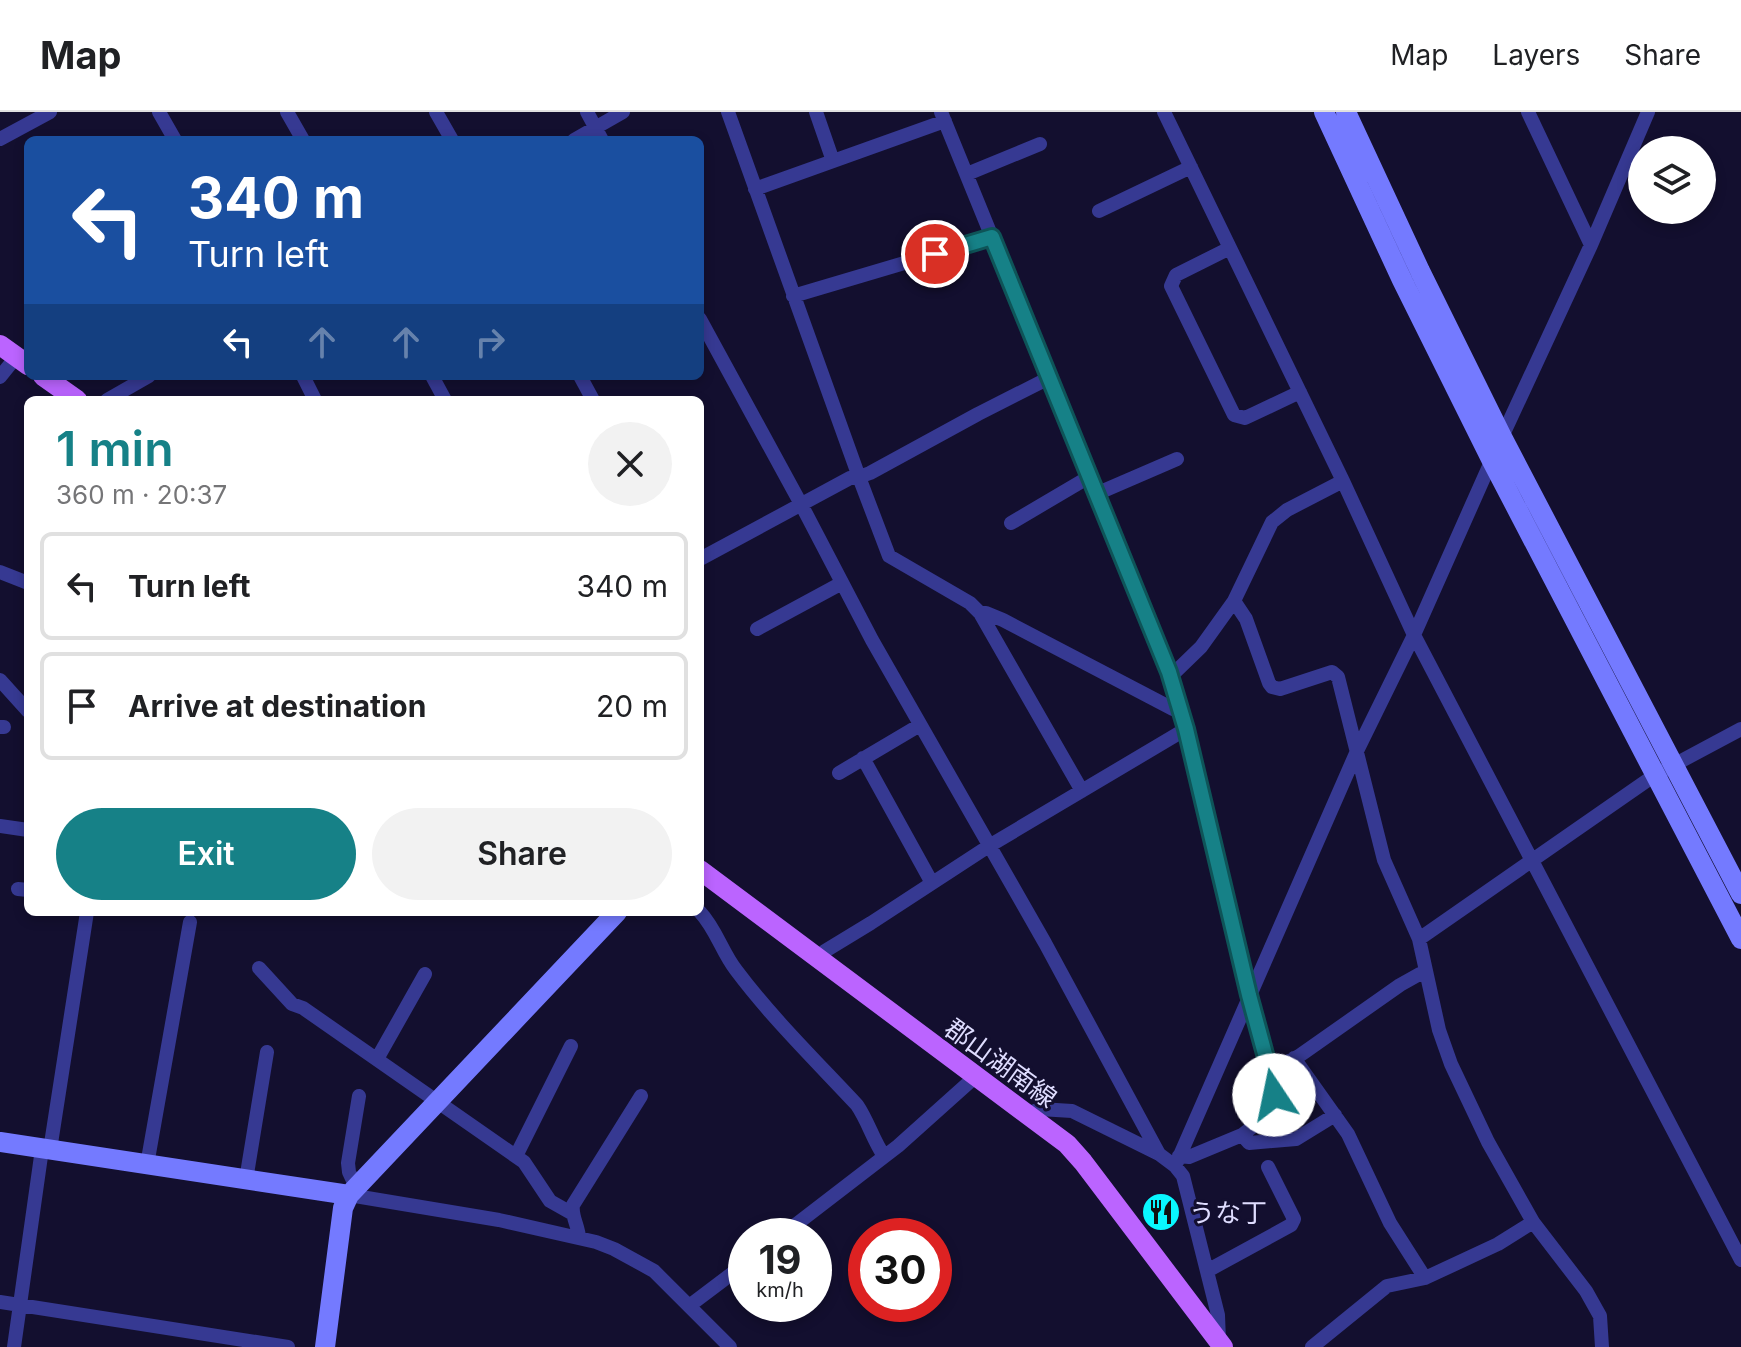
<!DOCTYPE html>
<meta charset="utf-8">
<style>
:root{--surface:#fff;--page:#f2f2f2;--text:#202124;--muted:#757577;--line:#e0e0e0;--accent:#168187}
body{margin:0;font-family:Inter,"Noto Sans JP",sans-serif;background:var(--page);color:var(--text);height:100vh;display:flex;flex-direction:column;font-size:30px;white-space:nowrap}
*{box-sizing:border-box;margin:0}
p{font-size:26px;color:var(--muted)}
.icon{flex:none;width:44px;height:44px;fill:none;stroke:currentColor;stroke-width:2;stroke-linecap:round;stroke-linejoin:round}
.map{position:relative;flex:1;overflow:hidden}
.side{position:absolute;left:24px;top:284px;width:680px;height:520px;display:flex;flex-direction:column;background:var(--surface);border-radius:12px;box-shadow:0 4px 12px #0003}
.side>*{flex:none}
.hud{position:absolute;left:24px;top:24px;width:680px;height:244px;border-radius:12px;box-shadow:0 4px 12px #0003;background:#1a4fa0;color:#fff;overflow:hidden}
.fabs{position:absolute;left:1628px;top:24px;display:grid;gap:16px}
.fabs a{display:grid;place-items:center;width:88px;height:88px;border-radius:50%;background:var(--surface);box-shadow:0 4px 12px #0003;font-size:40px}
.speed{position:absolute;left:728px;top:1106px;display:flex;gap:16px;font-size:40px;font-weight:700;text-align:center}
.speed>*{display:grid;place-content:center;width:104px;height:104px;border-radius:50%;background:var(--surface);box-shadow:0 4px 12px #0003;line-height:1}
.speed small{font-size:20px;font-weight:400}
.speed .limit{border:12px solid #d22;background:#fff;color:#111}
.pin{position:absolute;display:grid;place-items:center;width:68px;height:68px;color:#fff;margin:-34px;border:4px solid #fff;border-radius:50%;box-shadow:0 2px 8px #0007}
.me{position:absolute;width:88px;margin:-44px;rotate:349deg;stroke-linejoin:round;filter:drop-shadow(0 0 6px #0008)}
.turn{display:flex;align-items:center;gap:28px;height:168px;padding:0 32px;font-size:36px}
.turn .icon{width:104px;height:104px;stroke-width:2.5}
.turn b{display:block;font-size:56px;line-height:68px}
.lanes{display:flex;align-items:center;height:76px;padding:0 32px;background:#0003;justify-content:center;gap:40px;direction:ltr}
.lanes .off{opacity:.35}
.round{display:grid;place-items:center;flex:none;width:84px;height:84px;border-radius:42px;background:var(--page)}
.overview{display:flex;align-items:center;justify-content:space-between;height:136px;padding:0 32px}
h1{font-size:48px;font-weight:600;line-height:60px;color:var(--accent)}
.primary-button{display:flex;gap:16px;margin-top:auto;padding:16px 32px}
.primary-button a{flex:1;height:92px;border-radius:48px;background:var(--accent);color:#fff;font-size:32px;font-weight:600;line-height:92px;text-align:center}
.primary-button a+a{background:var(--page);color:var(--text)}
ul{padding:0;list-style:none}
li{display:flex;align-items:center;gap:24px;height:108px;margin:0 16px 12px;padding:0 16px;border:4px solid var(--line);border-radius:12px}
li div{flex:1}
li b{display:block;font-size:30px}
li em{font-style:normal}
header{display:flex;align-items:center;gap:48px;box-sizing:border-box;height:112px;padding:0 40px;background:var(--surface);border-bottom:2px solid var(--line)}
header strong{font-size:38px}
nav{display:flex;gap:44px;margin-inline-start:auto;font-size:28px}
.map>svg:first-child{display:block}
.lines{fill:none;stroke-linecap:round;stroke-linejoin:round}
.street{stroke:#363992;stroke-width:14}
.secondary{stroke:#747aff;stroke-width:20}
.primary{stroke:#bb64ff;stroke-width:20}
.route-casing{stroke:#0e5458;stroke-width:20}
.route{stroke:#168187;stroke-width:14}
.labels{text-anchor:middle;dominant-baseline:central;stroke-width:6;stroke-linejoin:round;paint-order:stroke}
.street-label{font-size:26px;fill:#dfddff;stroke:#130f2f}
.poi-label{font-size:26px;fill:#dfddff;stroke:#130f2f;text-anchor:start}
</style>
<header>
<strong>Map</strong>
<nav><a>Map</a><a>Layers</a><a>Share</a></nav>
</header>
<div class="map">
<svg width="1741" height="1235" viewBox="0 0 1741 1235">
<rect width="100%" height="100%" fill="#130f2f"/>
<g class="lines">
<path class="street" d="M 159,0 L 175,28
M 287,0 L 303,28
M 436,0 L 452,28
M 587,0 L 602,28
M 816,0 L 833,49
M 941,0 L 1169,560 L 1186,617 L 1249,883 L 1268,953 L 1274,983 L 1264,1006 L 1242,1023 L 1189,1045 L 1179,1044
M 1164,0 L 1343,369 L 1414,523 L 1741,1148
M 1528,0 L 1591,133
M 0,27 L 50,0
M 574,28 L 623,0
M 967,62 L 1040,32
M 755,77 L 945,9
M 1099,99 L 1191,55
M 1230,136 L 1176,163 L 1171,174 L 1234,303 L 1245,306 L 1300,280
M 793,184 L 992,125
M 700,207 L 802,394 L 872,528 L 1045,831 L 1159,1042 L 1175,1054 L 1183,1064 L 1218,1203 L 1219,1229
M 303,264 L 315,288
M 432,264 L 445,288
M 580,264 L 593,288
M 0,265 L 16,245
M 1049,266 L 978,302 L 870,361 L 859,365 L 889,444 L 970,491 L 980,501 L 1082,679
M 107,288 L 149,264
M 1096,382 L 1177,347
M 1011,411 L 1089,365
M 700,447 L 850,366 L 859,365 L 728,0
M 0,460 L 28,471
M 1234,489 L 1246,507 L 1269,571 L 1272,575 L 1280,577 L 1332,560 L 1338,565 L 1384,748 L 1419,827 L 1439,918 L 1451,952 L 1488,1030 L 1533,1110 L 1586,1179 L 1600,1204 L 1602,1235
M 980,501 L 986,501 L 1003,508 L 1173,597 L 1180,599
M 757,517 L 842,471
M 1169,566 L 1201,535 L 1234,489 L 1272,410 L 1287,398 L 1343,369
M 0,568 L 28,599
M 0,615 L 4,615
M 863,646 L 932,771
M 839,661 L 920,613
M 0,714 L 28,718
M 18,777 L 28,778
M 700,800 C 716,817 722,840 736,858 C 772,906 816,949 857,993 C 868,1009 873,1028 884,1044
M 1419,827 L 1655,663 L 1741,617
M 817,846 L 825,839 L 871,811 L 989,734 L 1186,617
M 259,856 L 292,892 L 303,896 L 524,1050 L 550,1089 L 573,1102
M 1294,946 L 1348,1022 L 1390,1111 L 1425,1166
M 377,947 L 425,862
M 1268,953 L 1287,950 L 1299,944 L 1400,873 L 1425,859
M 1027,1002 L 1040,997 L 1072,999 L 1159,1042
M 1242,1023 L 1249,1031 L 1296,1027 L 1335,1003
M 50,1038 L 87,800
M 516,1044 L 571,934
M 1177,1050 L 1357,639 L 1414,523 L 1502,325 L 1591,133 L 1648,0
M 147,1053 L 190,810
M 246,1068 L 267,940
M 356,1075 L 349,1060 L 348,1051 L 359,984
M 349,1083 L 499,1108 L 596,1130 L 614,1137 L 654,1159 L 730,1235
M 781,1124 L 898,1034 L 975,965
M 579,1126 C 579,1115 571,1104 573,1093 L 641,984
M 1207,1159 L 1291,1113 L 1294,1107 L 1268,1055
M 0,1190 L 288,1235
M 689,1194 L 746,1151
M 14,1235 L 42,1037
M 1312,1235 L 1387,1174 L 1425,1166 L 1498,1132 L 1533,1110"/>
<path class="secondary" d="M 1324,0 L 1402,168 L 1492,349 L 1741,827
M 1346,0 L 1420,159 L 1502,325 L 1741,782
M 0,1030 L 349,1083
M 325,1235 L 343,1096 L 349,1083 L 617,800"/>
<path class="primary" d="M 0,233 L 28,253
M 43,264 L 77,288
M 700,758 L 1067,1032 L 1083,1050 L 1223,1235"/>
</g>
<g class="lines">
<g class="route-casing">
<path id="route" d="M 935,142 L 992,125 L 1169,560 L 1186,617 L 1249,883 L 1268,953 L 1274,983"/>
</g>
<use href="#route" class="route"/>
</g>
<defs>
<g id="restaurant-disc" transform="scale(2)"><circle r="9.5" fill="#09f7ff" stroke="#130f2f"/><path d="M-5-6h1v4h1v-4h1v4h1v-4h1v5L-1.5 .5V6h-2V.5L-5-1ZM5-6V6H3V1.5H1.5Q1.5-4 5-6Z" fill="#111"/></g>
</defs>
<g fill-rule="evenodd">
<use href="#restaurant-disc" x="1161" y="1100"/>
</g>
<g class="labels">
<g class="street-label">
<text transform="translate(1001 951) rotate(36)">郡山湖南線</text>
</g>
<g class="poi-label">
<text x="1189" y="1100">うな丁</text>
</g>
</g>
</svg>
<div class="fabs">
<a><svg class="icon" aria-label="layers" viewBox="0 0 24 24"><path d="M12 4l9 5-9 5-9-5zM3 14l9 5 9-5"/></svg></a>
</div>
<div class="speed"><div>19<small>km/h</small></div><div class="limit">30</div></div>
<div class="pin" style="left:935px;top:142px;background:#d93025"><svg class="icon" aria-label="arrive" viewBox="0 0 24 24"><path d="M6 21V4h12l-3 4 3 4H6"/></svg></div>
<svg class="me" style="left:1274px;top:983px" viewBox="-20 -20 40 40"><circle r="19" fill="#fff"/><path d="M0-13L10 11 0 6-10 11z" fill="#168187"/></svg>
<div class="hud">
<div class="turn"><svg class="icon" aria-label="left" viewBox="0 0 24 24"><path d="M17 20v-9H6M10 6l-5 5 5 5"/></svg><div><b>340 m</b>Turn left</div></div>
<div class="lanes"><svg class="icon" aria-label="left" viewBox="0 0 24 24"><path d="M17 20v-9H6M10 6l-5 5 5 5"/></svg><svg class="icon off" aria-label="ahead" viewBox="0 0 24 24"><path d="M12 20V5M6 11l6-6 6 6"/></svg><svg class="icon off" aria-label="ahead" viewBox="0 0 24 24"><path d="M12 20V5M6 11l6-6 6 6"/></svg><svg class="icon off" aria-label="right" viewBox="0 0 24 24"><path d="M7 20v-9h11M14 6l5 5-5 5"/></svg></div>
</div>
<section class="side">
<div class="overview"><div><h1>1 min</h1><p>360 m · 20:37</p></div><a class="round"><svg class="icon" aria-label="close" viewBox="0 0 24 24"><path d="M6 6l12 12M18 6L6 18"/></svg></a></div>
<ul>
<li><svg class="icon" aria-label="left" viewBox="0 0 24 24"><path d="M17 20v-9H6M10 6l-5 5 5 5"/></svg><div><b>Turn left</b></div><em>340 m</em></li>
<li><svg class="icon" aria-label="arrive" viewBox="0 0 24 24"><path d="M6 21V4h12l-3 4 3 4H6"/></svg><div><b>Arrive at destination</b></div><em>20 m</em></li>
</ul>
<div class="primary-button"><a>Exit</a><a>Share</a></div>
</section>
</div>
